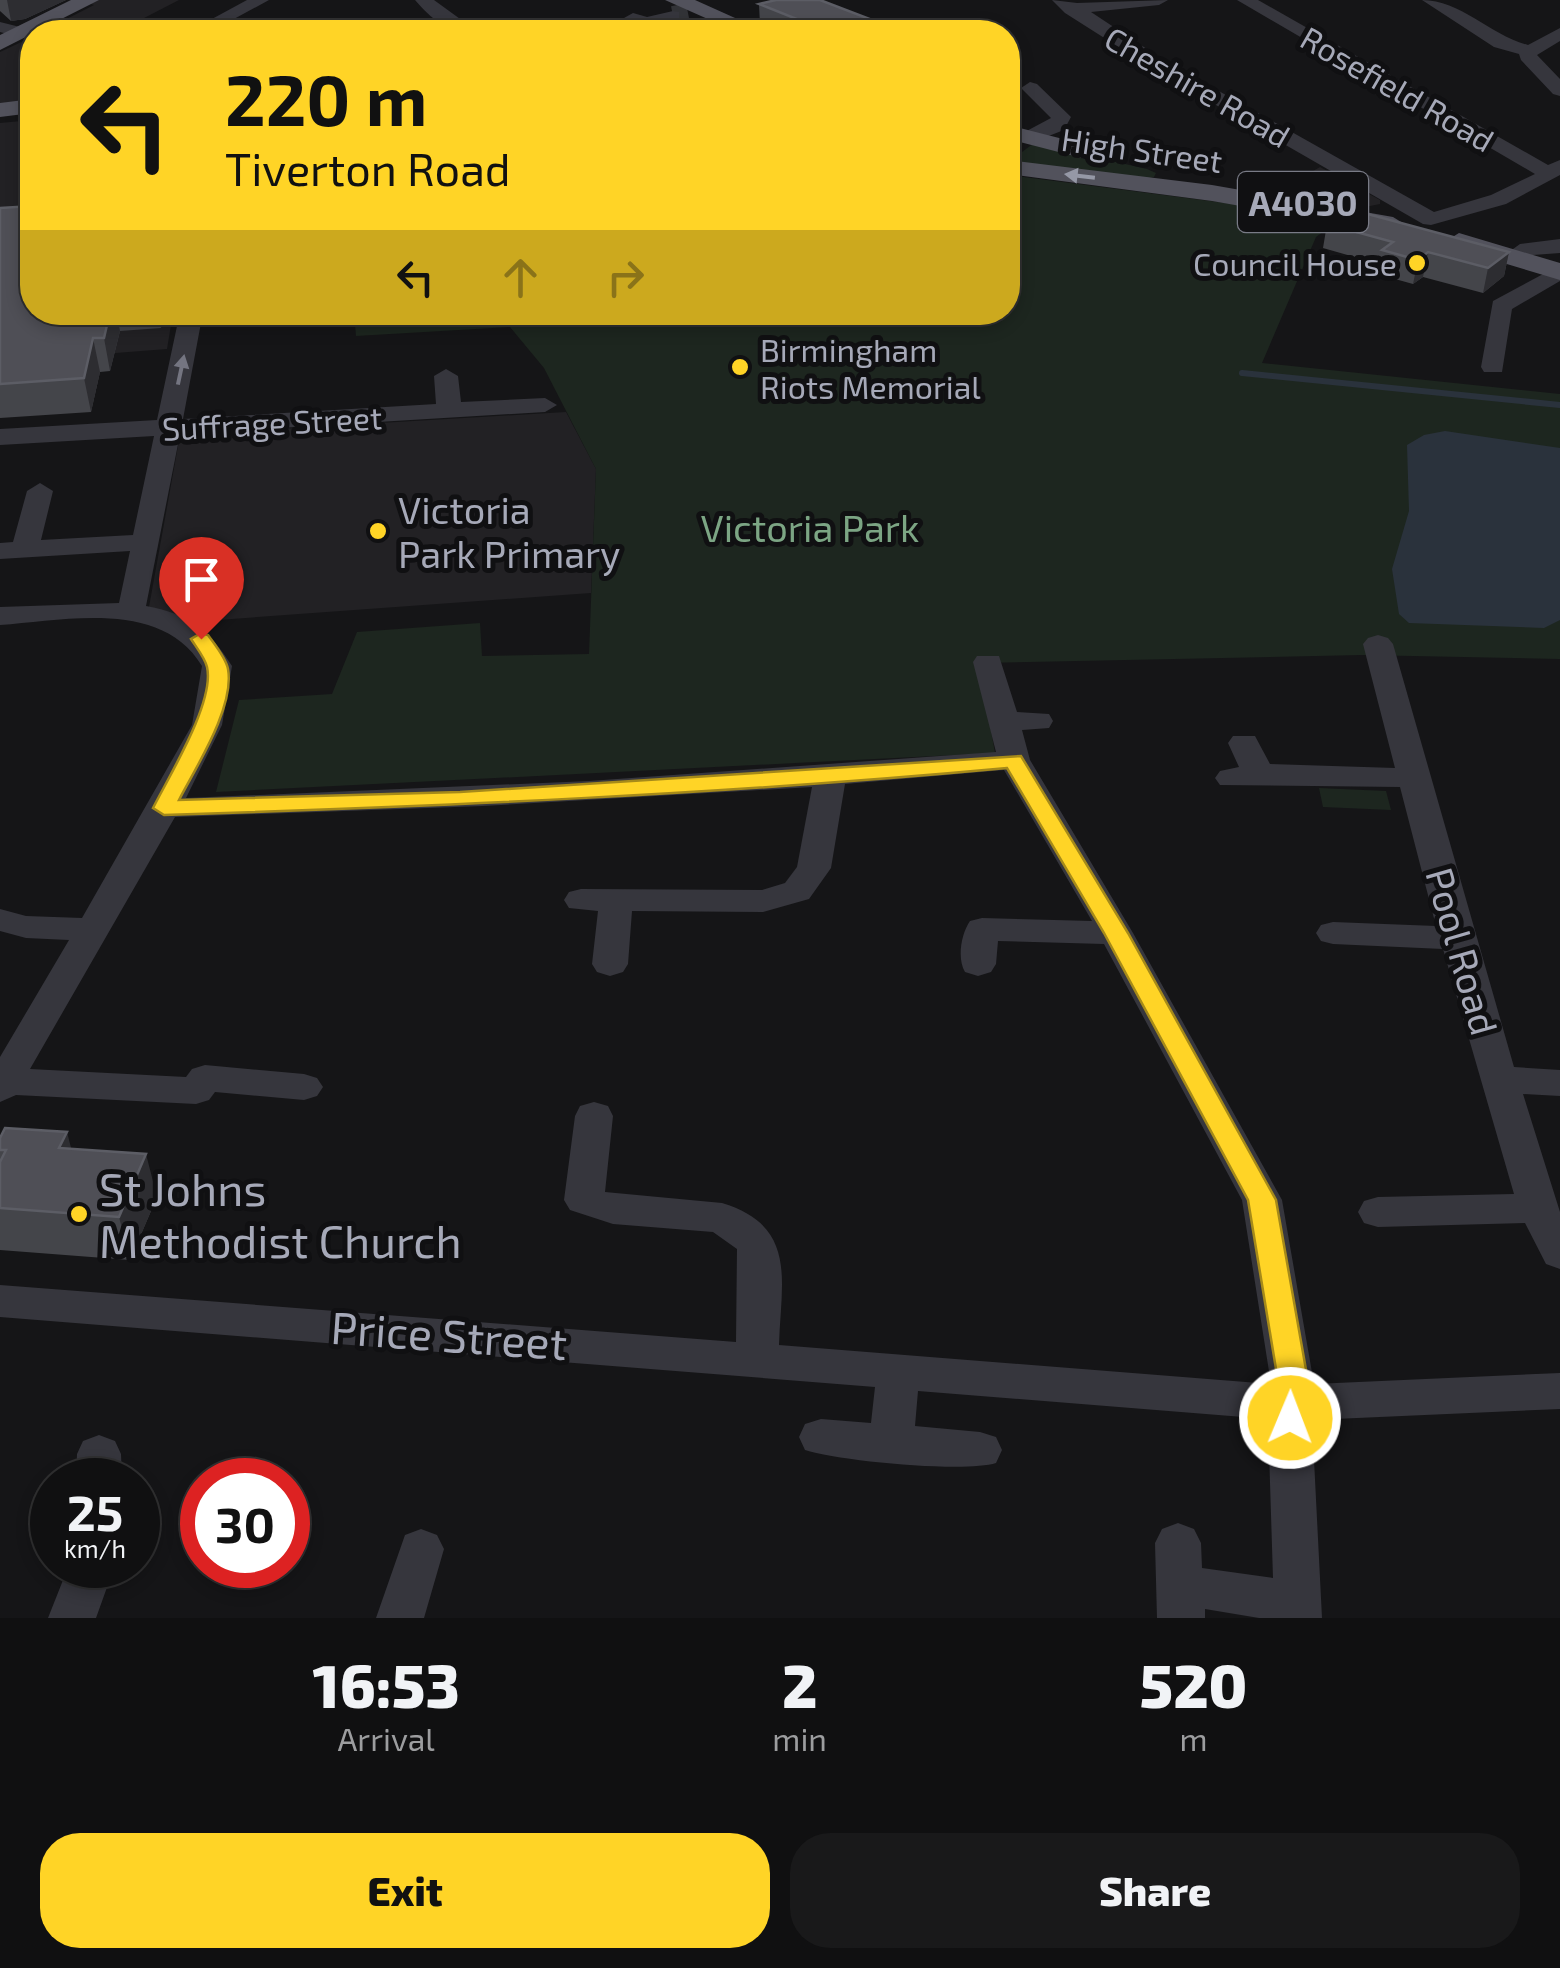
<!DOCTYPE html>
<style>
:root{--surface:#101011;--page:#19191a;--text:#f1f3f6;--muted:#9c9d9f;--line:#303031;--accent:#ffd426}
body{margin:0;font-family:"Exo 2",sans-serif;background:var(--page);color:var(--text);height:100vh;display:flex;flex-direction:column;font-size:38px;white-space:nowrap}
*{box-sizing:border-box;margin:0}
p{font-size:32px;color:var(--muted)}
.icon{flex:none;width:55px;height:55px;fill:none;stroke:currentColor;stroke-width:2;stroke-linecap:round;stroke-linejoin:round}
.map{position:relative;height:1618px;overflow:hidden}
.side{display:flex;flex-direction:column;background:var(--surface);flex:1}
.side>*{flex:none}
.hud{position:absolute;left:20px;top:20px;width:1000px;height:305px;border-radius:40px;box-shadow:0 5px 15px #0003,0 0 0 2px var(--line);background:#ffd426;color:#111;overflow:hidden}
.speed{position:absolute;left:30px;top:1458px;display:flex;gap:20px;font-size:50px;font-weight:700;text-align:center}
.speed>*{display:grid;place-content:center;width:130px;height:130px;border-radius:50%;background:var(--surface);box-shadow:0 5px 15px #0003,0 0 0 2px var(--line);line-height:1}
.speed small{font-size:25px;font-weight:400}
.speed .limit{border:15px solid #d22;background:#fff;color:#111}
.pin{position:absolute;display:grid;place-items:center;width:85px;height:85px;color:#fff;margin:-102px -42px;border-radius:50% 50% 50% 0;rotate:-45deg;box-shadow:0 0 10px #0007}
.pin .icon{rotate:45deg}
.me{position:absolute;width:110px;margin:-55px;rotate:1deg;stroke-linejoin:round;filter:drop-shadow(0 0 8px #0008)}
.turn{display:flex;align-items:center;gap:35px;height:210px;padding:0 40px;font-size:45px}
.turn .icon{width:130px;height:130px;stroke-width:2.5}
.turn b{display:block;font-size:70px;line-height:85px}
.lanes{display:flex;align-items:center;height:95px;padding:0 40px;background:#0003;justify-content:center;gap:50px;direction:ltr}
.lanes .off{opacity:.35}
.eta{display:flex;justify-content:space-evenly;align-items:center;height:170px;text-align:center}
.eta b{font-size:60px;font-weight:800;line-height:70px}
.primary-button{display:flex;gap:20px;margin-top:auto;padding:20px 40px}
.primary-button a{flex:1;height:115px;border-radius:40px;background:var(--accent);color:#111;font-size:40px;font-weight:800;line-height:115px;text-align:center}
.primary-button a+a{background:var(--page);color:var(--text)}
.map>svg:first-child{display:block}
.built{fill:#222124}
.green{fill:#1d261f}
.water{fill:#2a323c}
.lines{fill:none;stroke-linecap:round;stroke-linejoin:round}
.stream{stroke:#2a323c;stroke-width:6}
.minor-tunnel{stroke:#323337;stroke-width:20;stroke-dasharray:20 10;stroke-linecap:butt}
.minor{fill:#36363d;fill-rule:evenodd}
.major{fill:#52525c;fill-rule:evenodd}
.wall{fill:#44454a}
.shaded-wall{fill:#2d2d31}
.building{fill:#4f4f56;stroke:#5c5d65;stroke-width:2.5}
.oneway{fill:#9598a6}
.oneway2{fill:#747581}
.route{fill:#ffd426;stroke:#a68a19;stroke-width:2.5}
.poi-dot{fill:#ffd426;stroke:#101012;stroke-width:4}
.labels{text-anchor:middle;dominant-baseline:central;stroke-width:10;stroke-linejoin:round;paint-order:stroke}
.far-street-label{font-size:32px;fill:#a6a9b8;stroke:#101012}
.far-poi-label{font-size:32px;fill:#a6a9b8;stroke:#101012;text-anchor:end}
.shield{fill:#101012;stroke:#797b86;stroke-width:2.5}
.shield-label{font-size:35px;font-weight:bold;fill:#a6a9b8}
.poi-label{font-size:38px;fill:#a6a9b8;stroke:#101012;text-anchor:start}
.park-label{font-size:38px;fill:#7ca584;stroke:#101012}
.street-label{font-size:38px;fill:#a6a9b8;stroke:#101012}
.near-poi-label{font-size:45px;fill:#a6a9b8;stroke:#101012;text-anchor:start}
.near-street-label{font-size:45px;fill:#a6a9b8;stroke:#101012}
</style>
<div class="map">
<svg width="1560" height="1618" viewBox="0 0 1560 1618">
<rect width="100%" height="100%" fill="#151517"/>
<path class="built" d="M 79,0 L 179,0 L 117,32 L 41,32 L 94,5 Z
M 32,37 L 32,103 L 0,106 L 0,52 Z
M 32,120 L 32,312 L 173,313 L 167,349 L 0,362 L 0,123 Z
M 1320,167 L 1380,200 L 1380,204 L 1365,207 L 1282,189 Z
M 566,412 L 596,469 L 591,593 L 190,622 L 149,607 L 180,435 Z"/>
<path class="green" d="M 1034,143 L 1147,169 L 1156,173 L 1154,177 L 1144,179 L 1010,161 Z
M 1008,175 L 1287,211 L 1336,222 L 1316,237 L 1262,363 L 1560,394 L 1560,659 L 1362,655 L 979,663 L 995,753 L 216,792 L 239,700 L 332,694 L 357,632 L 480,623 L 482,656 L 589,654 L 596,469 L 544,368 L 510,327 L 356,336 L 354,313 L 1008,312 Z
M 1319,788 L 1386,791 L 1391,810 L 1323,807 Z"/>
<path class="water" d="M 1445,431 L 1560,448 L 1560,620 L 1544,628 L 1409,623 L 1399,614 L 1392,569 L 1409,511 L 1407,445 L 1424,435 Z"/>
<g class="lines">
<path class="stream" d="M 1242,373 L 1560,405"/>
<path class="minor-tunnel" d="M 673,16 L 688,13"/>
<path class="minor" d="M 247,0 L 269,0 L 210,32 L 188,32 Z
M 415,0 L 434,0 L 478,32 C 450,34 433,21 415,0 Z
M 1052,0 L 1077,3 L 1168,0 L 1159,5 L 1091,12 L 1162,59 L 1434,212 L 1491,195 L 1535,174 L 1237,0 L 1258,0 L 1548,165 L 1560,160 L 1560,175 L 1506,204 L 1431,225 L 1423,224 L 1150,67 L 1065,13 Z
M 1422,0 C 1461,0 1490,35 1528,45 L 1560,28 L 1560,41 L 1537,55 L 1560,79 L 1560,96 L 1553,94 L 1521,60 L 1519,54 L 1494,47 Z
M 673,11 L 679,12 L 679,20 L 646,28 L 624,18 L 633,13 L 647,17 Z
M 894,18 L 922,24 L 925,28 L 922,32 L 867,30 L 873,22 Z
M 0,22 L 28,29 L 31,33 L 22,38 L 0,32 Z
M 1030,82 L 1037,84 L 1071,117 L 1064,130 L 1028,144 L 1018,138 L 1021,134 L 1051,118 L 1021,88 Z
M 1560,239 L 1560,253 L 1533,255 L 1513,264 L 1502,257 L 1520,244 Z
M 1560,265 L 1560,281 L 1512,309 L 1502,372 L 1484,372 L 1481,367 L 1493,301 Z
M 180,312 L 203,312 L 183,419 L 436,404 L 434,376 L 446,369 L 458,376 L 461,402 L 545,398 L 557,405 L 545,412 L 180,434 L 146,606 C 188,613 210,631 232,666 L 222,725 L 186,798 L 589,781 L 996,752 L 973,662 L 977,656 L 999,656 L 1017,712 L 1049,714 L 1053,721 L 1049,728 L 1022,730 L 1030,760 L 1133,933 L 1282,1200 L 1314,1384 L 1560,1373 L 1560,1409 L 1312,1420 L 1322,1618 L 1259,1618 L 1205,1609 L 1205,1618 L 1157,1618 L 1155,1543 L 1162,1529 L 1178,1523 L 1194,1529 L 1201,1543 L 1202,1568 L 1273,1578 L 1268,1419 L 918,1391 L 915,1426 L 980,1432 L 996,1437 L 1002,1450 L 996,1463 C 965,1473 838,1461 805,1450 L 799,1437 L 805,1424 L 821,1419 L 871,1423 L 875,1387 L 0,1317 L 0,1285 L 736,1342 L 737,1249 L 713,1232 L 613,1224 L 570,1210 L 564,1200 L 575,1116 L 580,1106 L 594,1102 L 608,1106 L 613,1116 L 605,1192 L 722,1203 C 798,1226 781,1281 779,1345 L 1271,1384 L 1242,1200 L 1104,944 L 998,941 L 996,964 L 991,972 L 978,976 L 965,972 C 957,959 961,934 970,921 L 982,918 L 1092,921 L 1004,770 L 845,784 L 831,868 L 809,899 L 763,912 L 632,911 L 628,964 L 623,972 L 610,976 L 597,972 L 592,964 L 598,911 L 569,908 L 564,900 L 569,892 L 581,889 L 762,890 L 785,883 L 797,867 L 812,787 L 483,806 L 175,817 L 30,1069 L 186,1077 L 192,1069 L 205,1065 L 304,1074 L 317,1078 L 323,1087 L 317,1096 L 304,1100 L 215,1092 L 209,1100 L 196,1104 L 16,1095 L 0,1102 L 0,1057 L 69,940 L 26,938 L 0,931 L 0,909 L 26,916 L 82,918 L 192,725 L 202,666 C 162,599 66,620 0,625 L 0,607 L 119,603 L 130,551 L 0,559 L 0,543 L 13,542 L 27,491 L 40,483 L 53,491 L 41,540 L 133,535 L 154,436 L 0,445 L 0,429 L 157,420 Z
M 1378,635 L 1388,638 L 1393,644 L 1514,1067 L 1560,1070 L 1560,1096 L 1523,1094 L 1560,1212 L 1560,1269 L 1546,1264 L 1525,1223 L 1378,1227 L 1364,1223 L 1358,1212 L 1364,1201 L 1378,1197 L 1514,1194 L 1443,949 L 1333,944 L 1321,941 L 1316,933 L 1321,925 L 1333,922 L 1436,926 L 1400,787 L 1220,785 L 1215,778 L 1220,771 L 1239,767 L 1228,743 L 1233,736 L 1255,736 L 1270,764 L 1395,768 L 1363,644 L 1368,638 Z
M 99,1435 L 115,1441 L 121,1454 L 122,1480 L 76,1480 L 77,1454 L 83,1441 Z
M 421,1529 L 437,1535 L 444,1549 L 424,1618 L 376,1618 L 405,1535 Z
M 69,1565 L 115,1565 L 96,1618 L 48,1618 Z"/>
<path class="major" d="M 71,0 L 99,0 L 0,50 L 0,35 Z
M 665,0 L 695,0 L 766,32 L 737,32 Z
M 32,99 L 32,113 L 0,117 L 0,103 Z
M 1008,125 L 1114,152 L 1117,157 L 1105,164 L 1008,139 Z
M 1008,160 L 1212,185 L 1393,217 L 1406,225 L 1393,233 L 1212,201 L 1008,174 Z
M 1459,233 L 1560,263 L 1560,280 L 1450,247 L 1446,241 Z"/>
</g>
<path class="wall" d="M 0,0 L 66,0 L 25,19 L 11,21 L 0,11 Z
M 759,4 L 875,32 L 778,32 L 760,25 Z
M 0,208 L 32,312 L 164,312 L 161,328 L 120,331 L 110,371 L 100,372 L 91,412 L 0,418 Z
M 1327,224 L 1509,252 L 1504,276 L 1483,293 L 1423,277 L 1413,284 L 1377,274 L 1379,264 L 1323,248 Z
M 0,1138 L 71,1149 L 157,1197 L 130,1260 L 0,1250 Z"/>
<path class="shaded-wall" d="M 7,0 L 66,0 L 25,19 L 11,21 Z
M 875,21 L 875,32 L 835,32 Z
M 1428,252 L 1423,277 L 1413,284 L 1418,260 Z
M 1509,252 L 1504,276 L 1483,293 L 1488,268 Z
M 110,312 L 116,312 L 120,331 L 110,371 L 104,338 Z
M 158,312 L 164,312 L 161,328 Z
M 93,338 L 100,372 L 91,412 L 84,378 Z
M 67,1132 L 78,1175 L 59,1148 Z
M 146,1154 L 157,1197 L 130,1260 L 119,1217 Z"/>
<path class="building" d="M 776,0 L 820,0 L 875,21 L 835,32 L 829,32 L 759,4 Z
M 32,206 L 32,312 L 110,312 L 104,338 L 93,338 L 84,378 L 0,384 L 0,208 Z
M 1349,209 L 1509,252 L 1488,268 L 1428,252 L 1418,260 L 1382,250 L 1393,242 L 1327,224 Z
M 5,1128 L 67,1132 L 59,1148 L 146,1154 L 119,1217 L 0,1208 L 0,1162 L 6,1150 L 0,1150 L 0,1138 Z"/>
<defs><path id="oneway-solid" d="M-6-.8H1V-3.2L6.5 0L1 3.2V.8H-6Z" transform="scale(2.5)"/></defs>
<use class="oneway" href="#oneway-solid" transform="translate(1080 176) rotate(-173)"/>
<use class="oneway2" href="#oneway-solid" transform="translate(181 370) rotate(-78)"/>
<path class="route" d="M 201,633 L 208,635 C 215,645 226,658 228,669 C 235,707 196,767 179,800 L 460,792 L 1021,756 L 1128,933 L 1276,1200 L 1308,1381 L 1305,1418 L 1301,1426 L 1290,1430 L 1279,1426 L 1274,1418 L 1278,1381 L 1248,1200 L 1104,933 L 1007,768 C 726,794 446,806 164,815 L 153,808 C 169,776 215,702 207,667 C 205,658 196,647 191,639 Z"/>
<g class="poi-dot">
<circle cx="1417" cy="263" r="10"/>
<circle cx="740" cy="367" r="10"/>
<circle cx="378" cy="531" r="10"/>
<circle cx="79" cy="1214" r="10"/>
</g>
<g class="labels">
<g class="far-street-label">
<text transform="translate(1198 86) rotate(30)">Cheshire Road</text>
<text transform="translate(1398 88) rotate(30)">Rosefield Road</text>
<text transform="translate(1142 149) rotate(8)">High Street</text>
<text transform="translate(272 422) rotate(-3)">Suffrage Street</text>
</g>
<g class="far-poi-label">
<text x="1397" y="263">Council House</text>
<text x="760" y="349" text-anchor="start">Birmingham<tspan x="760" dy="37">Riots Memorial</tspan></text>
</g>
<rect class="shield" x="1238" y="172" width="130" height="60" rx="8"/>
<g class="shield-label">
<text x="1303" y="202">A4030</text>
</g>
<g class="poi-label">
<text x="398" y="509">Victoria<tspan x="398" dy="44">Park Primary</tspan></text>
</g>
<g class="park-label">
<text x="810" y="527">Victoria Park</text>
</g>
<g class="street-label">
<text transform="translate(1463 951) rotate(74)">Pool Road</text>
</g>
<g class="near-poi-label">
<text x="99" y="1188">St Johns<tspan x="99" dy="52">Methodist Church</tspan></text>
</g>
<g class="near-street-label">
<text transform="translate(449 1334) rotate(4)">Price Street</text>
</g>
</g>
</svg>
<div class="speed"><div>25<small>km/h</small></div><div class="limit">30</div></div>
<div class="pin" style="left:201px;top:639px;background:#d93025"><svg class="icon" aria-label="arrive" viewBox="0 0 24 24"><path d="M6 21V4h12l-3 4 3 4H6"/></svg></div>
<svg class="me" style="left:1290px;top:1418px" viewBox="-20 -20 40 40"><circle r="17" fill="#ffd426" stroke="#fff" stroke-width="3"/><path d="M0-11L8 9 0 5-8 9z" fill="#fff"/></svg>
<div class="hud">
<div class="turn"><svg class="icon" aria-label="left" viewBox="0 0 24 24"><path d="M17 20v-9H6M10 6l-5 5 5 5"/></svg><div><b>220 m</b>Tiverton Road</div></div>
<div class="lanes"><svg class="icon" aria-label="left" viewBox="0 0 24 24"><path d="M17 20v-9H6M10 6l-5 5 5 5"/></svg><svg class="icon off" aria-label="ahead" viewBox="0 0 24 24"><path d="M12 20V5M6 11l6-6 6 6"/></svg><svg class="icon off" aria-label="right" viewBox="0 0 24 24"><path d="M7 20v-9h11M14 6l5 5-5 5"/></svg></div>
</div>
</div>
<section class="side">
<div class="eta">
<div><b>16:53</b><p>Arrival</p></div>
<div><b>2</b><p>min</p></div>
<div><b>520</b><p>m</p></div>
</div>
<div class="primary-button"><a>Exit</a><a>Share</a></div>
</section>
